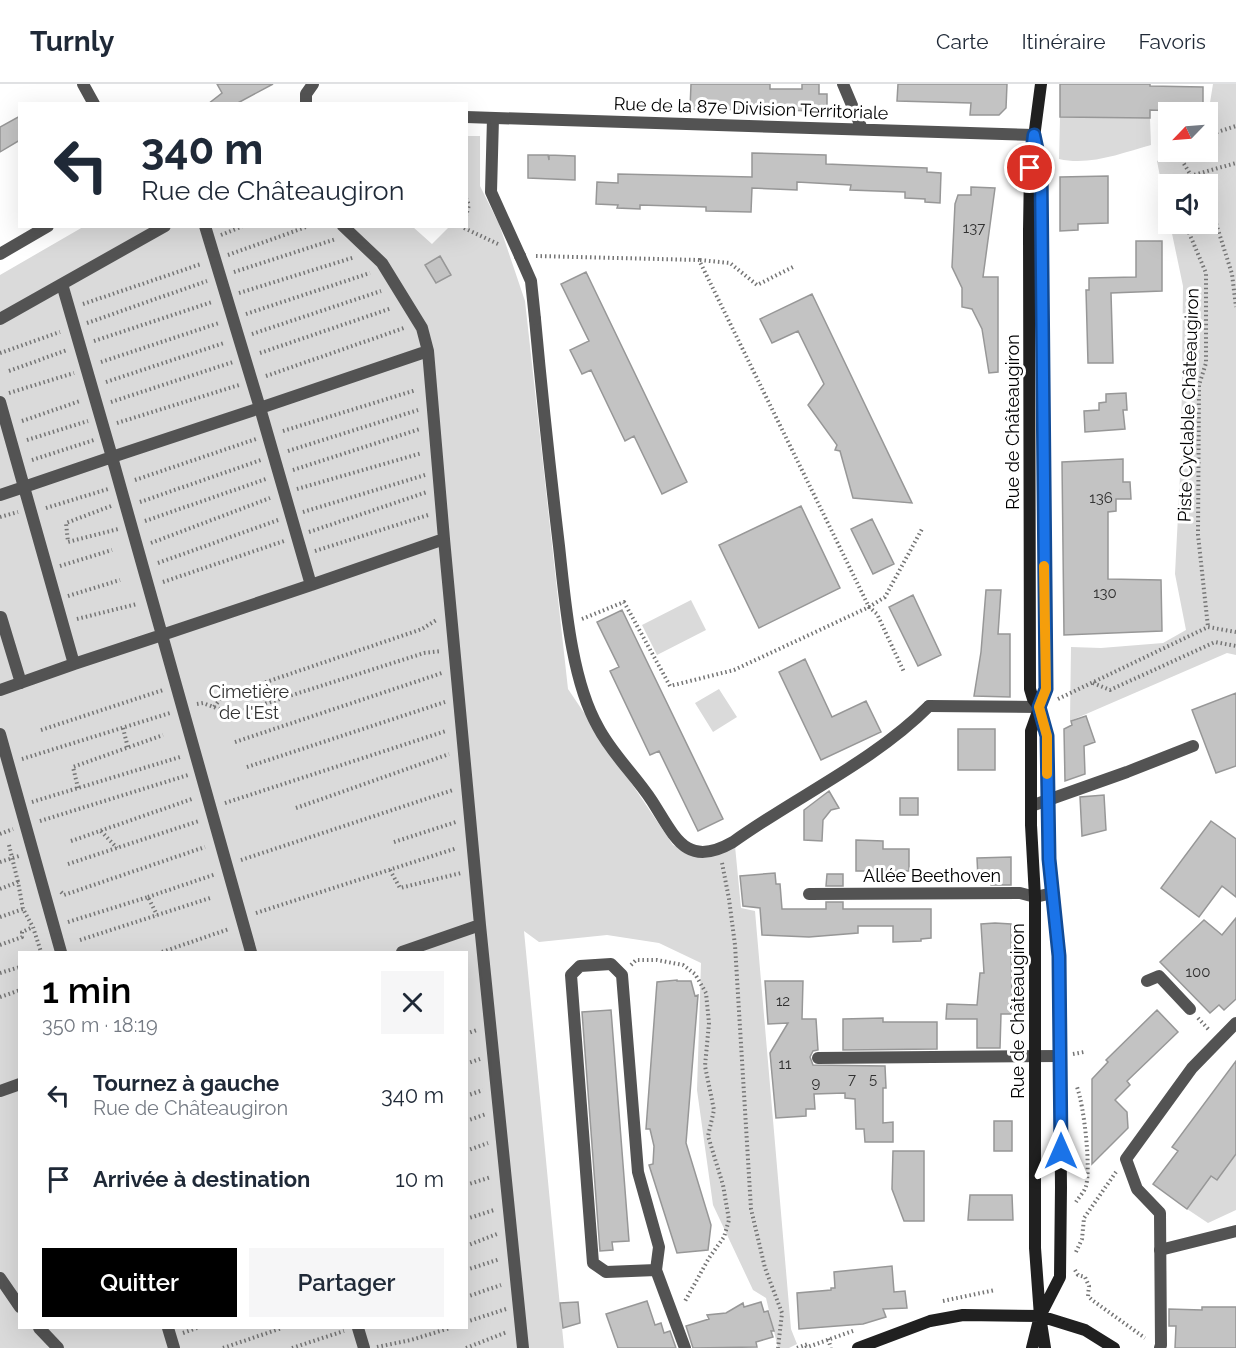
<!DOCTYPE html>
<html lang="fr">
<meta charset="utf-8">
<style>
:root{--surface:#fff;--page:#f6f6f7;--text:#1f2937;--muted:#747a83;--line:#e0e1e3;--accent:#000}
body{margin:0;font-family:Raleway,sans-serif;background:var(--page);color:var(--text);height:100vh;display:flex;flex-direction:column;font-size:22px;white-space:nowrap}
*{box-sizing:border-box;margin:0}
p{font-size:20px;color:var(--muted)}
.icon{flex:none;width:33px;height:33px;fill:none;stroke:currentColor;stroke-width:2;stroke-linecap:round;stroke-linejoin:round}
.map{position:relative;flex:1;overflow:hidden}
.panel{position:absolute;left:18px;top:867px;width:450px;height:378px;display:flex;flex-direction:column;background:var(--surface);border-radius:0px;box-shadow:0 6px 24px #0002}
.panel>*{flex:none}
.guide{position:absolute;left:18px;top:18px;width:450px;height:126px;border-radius:0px;box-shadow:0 6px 24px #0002;background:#fff;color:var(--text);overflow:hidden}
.needle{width:39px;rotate:245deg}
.tools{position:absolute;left:1158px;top:18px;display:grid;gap:12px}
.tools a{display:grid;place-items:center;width:60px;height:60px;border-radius:0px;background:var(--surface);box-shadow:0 6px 24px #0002;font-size:30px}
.pin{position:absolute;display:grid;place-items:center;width:51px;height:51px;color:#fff;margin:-26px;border:3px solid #fff;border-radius:50%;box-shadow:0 2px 6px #0007}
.me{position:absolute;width:66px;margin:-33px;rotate:0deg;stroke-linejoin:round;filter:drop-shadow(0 0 4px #0008)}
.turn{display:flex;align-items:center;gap:21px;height:126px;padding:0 24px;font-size:27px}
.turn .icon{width:78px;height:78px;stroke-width:2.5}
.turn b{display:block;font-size:42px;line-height:51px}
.round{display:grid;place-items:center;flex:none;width:63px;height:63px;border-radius:0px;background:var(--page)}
.summary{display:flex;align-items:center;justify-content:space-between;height:102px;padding:0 24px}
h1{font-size:36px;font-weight:600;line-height:45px;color:var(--accent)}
.action{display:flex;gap:12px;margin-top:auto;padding:12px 24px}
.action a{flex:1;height:69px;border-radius:0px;background:var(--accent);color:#fff;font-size:24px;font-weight:600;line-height:69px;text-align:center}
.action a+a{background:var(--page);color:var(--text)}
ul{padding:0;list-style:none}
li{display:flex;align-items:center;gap:18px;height:84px;padding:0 24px}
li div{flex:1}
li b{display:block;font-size:22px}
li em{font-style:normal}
header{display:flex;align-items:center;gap:36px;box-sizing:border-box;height:84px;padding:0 30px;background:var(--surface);border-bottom:2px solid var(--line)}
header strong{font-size:28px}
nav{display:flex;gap:33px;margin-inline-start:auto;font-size:21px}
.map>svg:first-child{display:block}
.green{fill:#dadada;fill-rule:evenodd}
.building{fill:#c3c3c3;stroke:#979797;stroke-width:1.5}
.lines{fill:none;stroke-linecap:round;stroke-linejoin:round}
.path{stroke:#757575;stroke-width:4;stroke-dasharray:1.5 3;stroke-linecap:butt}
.lane{stroke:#535353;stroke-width:12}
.street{stroke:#535353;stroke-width:12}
.secondary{stroke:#202020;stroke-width:12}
.route-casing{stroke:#114b97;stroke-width:15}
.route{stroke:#1a73e8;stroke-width:10}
.slow{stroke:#f59e0b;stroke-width:10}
.labels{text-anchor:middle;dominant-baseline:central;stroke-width:6;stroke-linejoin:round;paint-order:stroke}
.number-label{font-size:15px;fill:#313131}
.street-label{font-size:18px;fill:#000;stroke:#fff}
.park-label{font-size:18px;fill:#313131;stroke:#fff}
</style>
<header>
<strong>Turnly</strong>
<nav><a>Carte</a><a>Itinéraire</a><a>Favoris</a></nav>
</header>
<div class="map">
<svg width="1236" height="1264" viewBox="0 0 1236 1264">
<rect width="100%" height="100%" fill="#fff"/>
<path class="green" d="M 1213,0 L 1236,0 L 1236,571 L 1227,569 L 1070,637 L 1071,563 L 1101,564 L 1163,559 L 1186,546 L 1175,490 L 1181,373 L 1183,202 L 1170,140 L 1208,140 L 1208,100 L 1168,100 L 1168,133 L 1157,77 L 1177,68 L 1208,68 L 1208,31 Z
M 1060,33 L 1150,34 L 1151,61 C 1122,69 1090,82 1059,75 Z
M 467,52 L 480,52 L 480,102 L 499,140 L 525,217 L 568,605 L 673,761 L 692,770 L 735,762 L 741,824 L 755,827 L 791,1245 L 797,1260 L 789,1264 L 778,1264 L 766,1214 L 753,1206 L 713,1121 L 697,1006 L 701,879 L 659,859 L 607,851 L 539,858 L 524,847 L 564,1264 L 0,1264 L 0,191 L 83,143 L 413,143 L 432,160 L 449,143 L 466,142 ZM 20,868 L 466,868 L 466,1244 L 20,1244 Z
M 691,516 L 706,546 L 657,571 L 642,541 Z
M 719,605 L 737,633 L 713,648 L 695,619 Z
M 1236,1070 L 1236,1126 L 1208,1139 L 1187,1125 L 1211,1092 L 1217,1096 Z"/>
<path class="building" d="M 217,0 L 273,0 L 236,20 L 208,20 L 222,9 Z
M 691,0 L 770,0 L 770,5 L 802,5 L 802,0 L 819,0 L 819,10 L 827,10 L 827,27 L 690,25 Z
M 898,0 L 1007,0 L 1006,24 L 999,31 L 970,31 L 971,19 L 897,17 Z
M 1060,0 L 1150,0 L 1150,2 L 1203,3 L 1203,28 L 1150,26 L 1150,34 L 1060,33 Z
M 20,32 L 20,56 L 0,68 L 0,43 Z
M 752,69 L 826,71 L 826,80 L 927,84 L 927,88 L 941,89 L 940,119 L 925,118 L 925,115 L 905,114 L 905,108 L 850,106 L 851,101 L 797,98 L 797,106 L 752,104 L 751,128 L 706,127 L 706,123 L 640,121 L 640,125 L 617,124 L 618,121 L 596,120 L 597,98 L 618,99 L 618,90 L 752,93 Z
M 528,71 L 548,71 L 549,76 L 549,71 L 575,72 L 575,96 L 528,94 Z
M 1108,92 L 1108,139 L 1078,140 L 1078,146 L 1060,147 L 1060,93 Z
M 971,103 L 995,104 L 983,193 L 998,193 L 998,288 L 989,289 L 982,245 L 972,225 L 962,223 L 962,204 L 952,183 L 955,120 L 958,111 L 971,111 Z
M 1136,157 L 1162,157 L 1162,207 L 1111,209 L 1113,279 L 1088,279 L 1086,206 L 1089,206 L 1089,194 L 1136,193 Z
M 440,172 L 451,191 L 436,199 L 425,181 Z
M 586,188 L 687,398 L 662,410 L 634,352 L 625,357 L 591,286 L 582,290 L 570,266 L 589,257 L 561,200 Z
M 812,210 L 912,419 L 853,414 L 840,367 L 835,366 L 837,361 L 808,321 L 824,300 L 798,247 L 772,259 L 760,235 Z
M 1126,309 L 1127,326 L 1123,326 L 1125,345 L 1085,348 L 1084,327 L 1099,326 L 1099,319 L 1106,318 L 1106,310 Z
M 1123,375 L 1123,398 L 1130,398 L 1131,415 L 1116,415 L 1116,427 L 1108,428 L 1108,495 L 1161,496 L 1162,547 L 1064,551 L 1062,378 Z
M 801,422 L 840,504 L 759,544 L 719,461 Z
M 872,435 L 894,480 L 873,490 L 851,445 Z
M 986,506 L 1001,506 L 998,550 L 1010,550 L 1010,613 L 974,612 L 981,568 Z
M 913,511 L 941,571 L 918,582 L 889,523 Z
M 622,526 L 723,735 L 698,747 L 659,667 L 650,671 L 610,587 L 619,583 L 597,538 Z
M 805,575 L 832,633 L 866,617 L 881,648 L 821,676 L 779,588 Z
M 1236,609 L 1236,682 L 1216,689 L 1192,626 Z
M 1086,632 L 1095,658 L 1084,662 L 1085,690 L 1065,697 L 1064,645 L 1072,641 L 1071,637 Z
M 958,645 L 995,645 L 995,686 L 958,686 Z
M 829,707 L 839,724 L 831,726 L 823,736 L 822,757 L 804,756 L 804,726 Z
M 1104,711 L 1106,746 L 1082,752 L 1080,713 Z
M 900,714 L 918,714 L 918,731 L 900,731 Z
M 1211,737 L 1236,755 L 1236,813 L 1222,802 L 1199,833 L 1161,804 Z
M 856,756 L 883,757 L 883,765 L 909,765 L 909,787 L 856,787 Z
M 1011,773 L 1011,801 L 991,801 L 990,795 L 978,794 L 977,774 Z
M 775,789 L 776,800 L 780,800 L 782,825 L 826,825 L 826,818 L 843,818 L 843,825 L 931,825 L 931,854 L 921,855 L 921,857 L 893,858 L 893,842 L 858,842 L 858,849 L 809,853 L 762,851 L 760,824 L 743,822 L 740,792 Z
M 827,790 L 843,790 L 843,802 L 826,802 Z
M 1236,834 L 1236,915 L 1224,926 L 1219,921 L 1210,929 L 1160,878 L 1204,836 L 1222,851 Z
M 995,839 L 1011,840 L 1012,930 L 1001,930 L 1000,964 L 977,964 L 977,935 L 946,935 L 947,920 L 977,921 L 980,889 L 984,889 L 981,840 Z
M 677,896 L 677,897 L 691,897 L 695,912 L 698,911 L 686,1059 L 711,1141 L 708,1166 L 677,1169 L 649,1081 L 653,1080 L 654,1062 L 650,1045 L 646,1045 L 657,898 Z
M 765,897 L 803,897 L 802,935 L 816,935 L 818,966 L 813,967 L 810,973 L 813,981 L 885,982 L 886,1004 L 883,1004 L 883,1039 L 893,1038 L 893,1058 L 865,1058 L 864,1045 L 856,1045 L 855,1015 L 845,1014 L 845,1009 L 814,1010 L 815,1025 L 806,1025 L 806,1032 L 776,1034 L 770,969 L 788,939 L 768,940 Z
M 611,926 L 629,1157 L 612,1158 L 613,1166 L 600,1167 L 582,928 Z
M 1157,926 L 1178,948 L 1127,997 L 1130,1001 L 1115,1016 L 1127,1028 L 1128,1044 L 1092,1080 L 1092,995 L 1108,978 L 1106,976 Z
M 883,934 L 883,938 L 937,938 L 937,965 L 843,966 L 843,935 Z
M 1236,977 L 1236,1070 L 1217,1096 L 1211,1092 L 1187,1125 L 1153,1100 L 1178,1067 L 1172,1063 Z
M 994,1037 L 1012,1037 L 1012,1067 L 994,1067 Z
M 893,1067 L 924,1067 L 924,1137 L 904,1137 L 892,1105 Z
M 970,1111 L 1012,1111 L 1013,1136 L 968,1136 Z
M 892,1182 L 894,1208 L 905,1207 L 907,1224 L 883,1225 L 886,1233 L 863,1240 L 799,1245 L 797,1209 L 831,1206 L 831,1204 L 835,1204 L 834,1188 Z
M 647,1217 L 655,1241 L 661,1239 L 664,1249 L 670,1247 L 676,1264 L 618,1264 L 606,1230 Z
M 578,1218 L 580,1239 L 563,1244 L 560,1219 Z
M 761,1218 L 764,1228 L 768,1227 L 774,1247 L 771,1247 L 773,1253 L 756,1258 L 757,1263 L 693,1264 L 686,1242 L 709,1235 L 707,1231 L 726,1229 L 743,1219 L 744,1223 Z
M 1202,1223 L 1236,1223 L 1236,1264 L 1175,1264 L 1176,1242 L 1169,1242 L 1169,1225 L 1202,1226 Z"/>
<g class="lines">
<path class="path" d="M 1208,51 L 1236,42
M 1177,68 L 1196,100
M 1190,92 L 1236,79
M 466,114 L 469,121 L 466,132
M 1208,114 L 1232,190 L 1236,223
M 1187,140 L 1187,144 L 1206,189 L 1206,279 L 1199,301 L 1198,451 L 1208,543
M 464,144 L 498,160
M 221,151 L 243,142
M 228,171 L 309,142
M 536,172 L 699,176 L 869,523 L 885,513 L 922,445
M 700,176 L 730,179 L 757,201 L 795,182
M 234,188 L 336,155
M 239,209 L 355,173
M 83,220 L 201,180
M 246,230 L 370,189
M 87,239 L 207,197
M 252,250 L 381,207
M 94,257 L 212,218
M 0,269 L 60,248
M 260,269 L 392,224
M 101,278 L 219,239
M 9,287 L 67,266
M 266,292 L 404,244
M 106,298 L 224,259
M 9,309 L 74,289
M 111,318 L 233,278
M 22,337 L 80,317
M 117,339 L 239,301
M 283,347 L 416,306
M 27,356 L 88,337
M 288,367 L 418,326
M 32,376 L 94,356
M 293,386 L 420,345
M 135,396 L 256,355
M 297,405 L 422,369
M 140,418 L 261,376
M 111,422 L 66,439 L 68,458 L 118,445
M 46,424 L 108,405
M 303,428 L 425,391
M 0,433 L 18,428
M 145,437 L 266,395
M 309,448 L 427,408
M 151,459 L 270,414
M 315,467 L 428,431
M 158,479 L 278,436
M 60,482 L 112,466
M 163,498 L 284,457
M 68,512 L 120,496
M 77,535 L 137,520
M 582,535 L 624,518 L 670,602 L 734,586 L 869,523 L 877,530 L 904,588
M 1093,599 L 1110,606 L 1215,558 L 1236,562
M 1058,615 L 1208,543 L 1236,548
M 197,620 L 203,619 L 233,630 L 424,569 L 441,567
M 214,623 L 222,613 L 422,545 L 438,535
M 123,644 L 128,664
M 41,646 L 163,606
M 235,658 L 442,589
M 22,675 L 170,629
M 247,683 L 445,618
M 78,704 L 73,683 L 163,651
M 32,718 L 180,673
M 225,719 L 446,647
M 296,724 L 449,670
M 40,737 L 188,691
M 101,747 L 117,764
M 0,750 L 13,745
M 71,757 L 192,715
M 394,758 L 456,738
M 9,761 L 18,798
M 241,776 L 453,706
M 0,778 L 19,772
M 722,779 L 729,815 L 735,861 L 751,1125 L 765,1184 L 782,1229 L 778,1264
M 68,780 L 199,737
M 390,786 L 400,804 L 461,789
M 0,805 L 18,798 L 23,825
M 61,808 L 64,811 L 205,763
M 148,813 L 216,790
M 256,829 L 457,764
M 0,833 L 23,825 L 33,843 L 41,868
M 68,838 L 148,813 L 157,831
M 80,856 L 210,814
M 0,861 L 22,853 L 22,848 L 33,843
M 162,868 L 229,845
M 631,881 L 636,876 L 657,876 L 683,881 L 695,890 L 706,909 L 709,939 L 705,982 L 714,1026 L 708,1052 L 723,1101 L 729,1136 L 724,1153 L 709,1174 L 684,1219
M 0,889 L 20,883
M 0,913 L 20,906
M 1198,934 L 1210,947
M 466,950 L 477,946
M 1073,970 L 1084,968
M 466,980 L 480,975
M 466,1012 L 483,1006
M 466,1037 L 486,1030
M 466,1067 L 488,1059
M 466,1101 L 491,1093
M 1076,1118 C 1079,1113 1085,1107 1086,1102 C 1091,1083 1084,1022 1077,1003
M 466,1135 L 494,1126
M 466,1162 L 497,1150
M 1076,1168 L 1082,1155 L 1084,1134 L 1116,1088
M 466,1186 L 500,1175
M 1075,1186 L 1078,1191 L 1085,1193 L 1089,1202 L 1088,1212 L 1092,1216 L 1145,1254
M 466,1213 L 501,1201
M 943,1217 L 995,1206
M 466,1238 L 506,1225
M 183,1249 L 197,1244
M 828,1255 L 831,1264
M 377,1263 L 411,1256 L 450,1244
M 223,1264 L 282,1244
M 292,1264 L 344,1247
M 466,1264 L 507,1248
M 797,1264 L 808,1260
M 805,1264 L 853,1247"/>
<path class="lane" d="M 493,34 L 491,108 L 520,172
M 205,142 L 260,324 L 428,267 L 444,455
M 343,142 L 382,179 L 422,244 L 428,267
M 62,200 L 165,142
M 0,235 L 62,200 L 112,373 L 260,324 L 311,501 L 162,551 L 251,868
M 535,235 C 542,311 550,386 559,462 C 565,516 571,596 598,643 C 612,670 635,691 652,717 C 675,753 686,785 733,758 C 797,712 873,678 929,622
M 0,318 L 24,403 L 112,373 L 162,551 L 74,580
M 0,411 L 24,403 L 74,580 L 0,606
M 311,501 L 444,455 L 480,841
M 0,534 L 1,533 L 21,599
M 0,650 L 61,868
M 1031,722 L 1127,688 L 1193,662
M 402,868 L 480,841 L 523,1264
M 0,1007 L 20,1000
M 1160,1166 L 1236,1147
M 656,1186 L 606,1188 L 593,1179 L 571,891 L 580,882 L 611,880 L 622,891 L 638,1088 L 659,1163 L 656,1186 L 685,1264
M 0,1194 L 20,1223
M 39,1244 L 58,1264
M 168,1244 L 174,1264
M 358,1244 L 364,1264"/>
<path class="street" d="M 83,0 L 94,20
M 843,0 L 862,45
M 306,20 L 306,10 L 313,0
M 466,33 L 1034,51
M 0,170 L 48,142
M 520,172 L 531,197 L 535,235
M 929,622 L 1039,623
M 809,810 L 1020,809 L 1035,813 L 1053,809
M 1147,897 L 1159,892 L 1190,925
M 818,974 L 1061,972
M 1160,1264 L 1161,1261 L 1160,1129 L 1137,1105 L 1126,1075 L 1192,984 L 1236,939"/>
<path class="secondary" d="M 1036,61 L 1041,84 L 1046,605 L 1031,647 L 1031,741 L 1035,813 L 1035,1164 L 1040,1232 L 1045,1264
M 858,1264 L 930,1237 L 963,1231 L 1040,1232 L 1085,1246 L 1114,1264
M 1032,1264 L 1040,1232 L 1060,1193 L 1061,1103 L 1059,872 L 1049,775 L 1047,652 L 1039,623 L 1033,615 L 1030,605 L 1029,146 L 1030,84 L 1041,0"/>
</g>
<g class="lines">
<g class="route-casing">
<path id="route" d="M 1030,84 L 1034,51 L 1041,84 L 1046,605 L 1039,623 L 1047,652 L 1049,775 L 1059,872 L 1061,1067"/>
</g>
<use href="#route" class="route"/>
<path class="slow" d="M 1044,482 L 1046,605 L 1039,623 L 1047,652 L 1047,690"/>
</g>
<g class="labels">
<g class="number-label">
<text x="974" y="144">137</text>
<text x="1101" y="414">136</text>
<text x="1105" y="509">130</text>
<text x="1198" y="888">100</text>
<text x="783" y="917">12</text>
<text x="785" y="980">11</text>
<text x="852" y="995">7</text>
<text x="873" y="995">5</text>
<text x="816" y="999">9</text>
</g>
<g class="street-label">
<text transform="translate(751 24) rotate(2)">Rue de la 87e Division Territoriale</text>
<text transform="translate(1188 321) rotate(-88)">Piste Cyclable Châteaugiron</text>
<text transform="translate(1012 338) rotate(-90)">Rue de Châteaugiron</text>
<text x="932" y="791">Allée Beethoven</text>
<text transform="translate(1017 927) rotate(-90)">Rue de Châteaugiron</text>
</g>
<g class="park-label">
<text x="249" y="607">Cimetière<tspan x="249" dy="21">de l'Est</tspan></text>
</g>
</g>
</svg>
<div class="tools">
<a><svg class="needle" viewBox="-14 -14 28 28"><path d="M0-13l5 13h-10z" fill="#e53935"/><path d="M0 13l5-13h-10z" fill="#747a83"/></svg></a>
<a><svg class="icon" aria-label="sound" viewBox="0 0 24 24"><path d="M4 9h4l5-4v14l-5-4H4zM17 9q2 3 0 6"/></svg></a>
</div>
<div class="pin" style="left:1030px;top:84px;background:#d93025"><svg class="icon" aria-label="arrive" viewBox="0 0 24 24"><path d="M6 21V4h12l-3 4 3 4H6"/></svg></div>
<svg class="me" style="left:1061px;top:1067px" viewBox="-20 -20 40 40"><path d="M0-17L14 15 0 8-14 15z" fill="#1a73e8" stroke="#fff" stroke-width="4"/></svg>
<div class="guide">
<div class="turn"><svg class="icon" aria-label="left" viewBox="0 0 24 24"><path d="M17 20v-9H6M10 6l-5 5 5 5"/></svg><div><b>340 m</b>Rue de Châteaugiron</div></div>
</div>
<section class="panel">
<div class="summary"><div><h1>1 min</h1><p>350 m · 18:19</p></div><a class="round"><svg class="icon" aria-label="close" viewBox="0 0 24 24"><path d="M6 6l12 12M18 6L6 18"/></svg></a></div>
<ul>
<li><svg class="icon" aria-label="left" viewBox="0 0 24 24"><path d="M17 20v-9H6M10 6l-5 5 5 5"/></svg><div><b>Tournez à gauche</b><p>Rue de Châteaugiron</p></div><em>340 m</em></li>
<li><svg class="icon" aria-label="arrive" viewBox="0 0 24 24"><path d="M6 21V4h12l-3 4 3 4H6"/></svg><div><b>Arrivée à destination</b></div><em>10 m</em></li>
</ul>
<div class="action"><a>Quitter</a><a>Partager</a></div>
</section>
</div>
